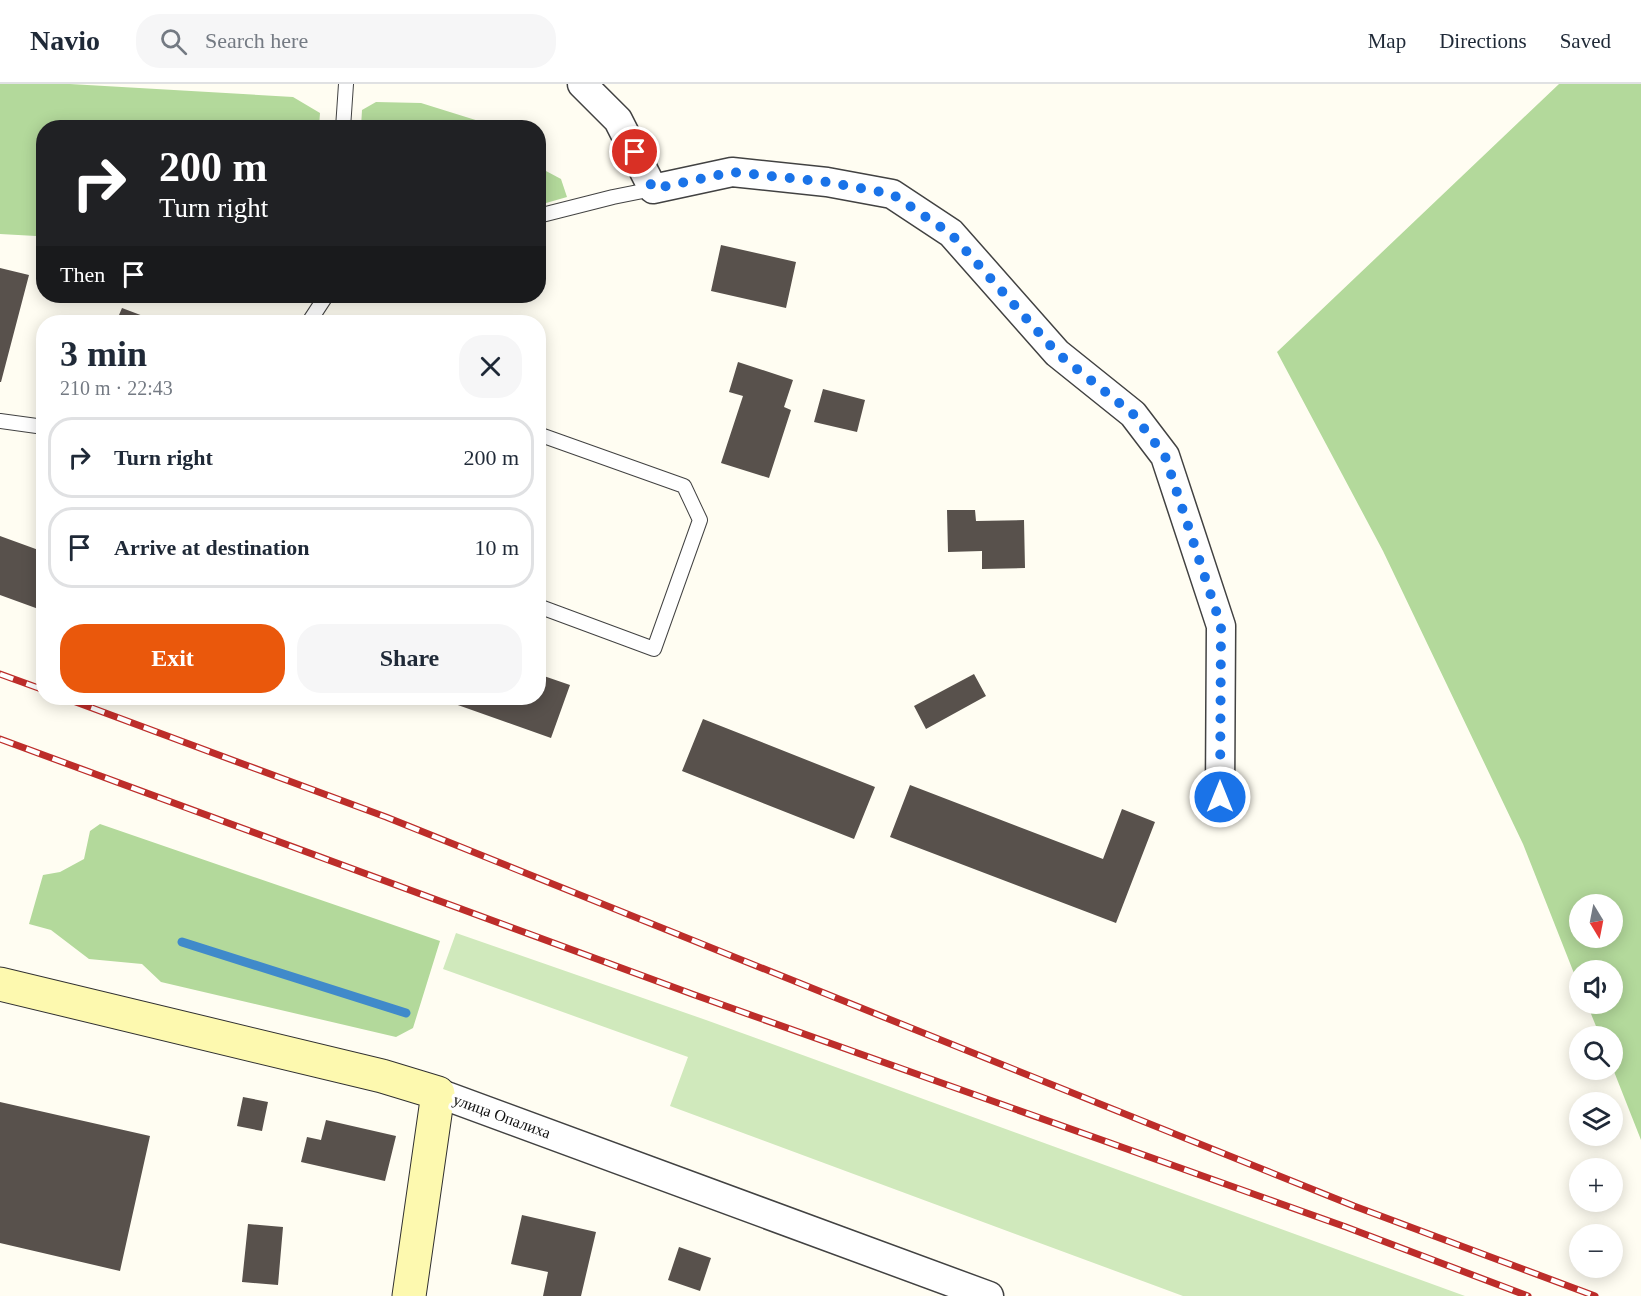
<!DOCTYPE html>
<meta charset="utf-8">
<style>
:root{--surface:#fff;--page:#f6f6f7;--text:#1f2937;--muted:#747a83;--line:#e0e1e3;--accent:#ea580c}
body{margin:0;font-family:"Times New Roman",serif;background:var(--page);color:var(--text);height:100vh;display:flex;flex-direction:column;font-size:22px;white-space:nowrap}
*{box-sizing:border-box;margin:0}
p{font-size:20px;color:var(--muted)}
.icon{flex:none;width:33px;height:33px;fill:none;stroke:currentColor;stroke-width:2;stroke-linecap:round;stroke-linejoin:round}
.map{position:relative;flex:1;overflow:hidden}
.sheet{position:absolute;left:36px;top:231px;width:510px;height:390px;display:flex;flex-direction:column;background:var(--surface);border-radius:24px;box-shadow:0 3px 15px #0003}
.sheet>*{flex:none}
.guide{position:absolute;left:36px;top:36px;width:510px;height:183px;border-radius:24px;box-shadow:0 3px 15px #0003;background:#202124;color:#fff;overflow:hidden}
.needle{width:39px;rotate:170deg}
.controls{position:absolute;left:1569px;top:810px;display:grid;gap:12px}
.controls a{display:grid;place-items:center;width:54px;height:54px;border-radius:50%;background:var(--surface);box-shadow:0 3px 15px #0003;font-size:30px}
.pin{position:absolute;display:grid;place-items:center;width:51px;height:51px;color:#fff;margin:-26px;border:3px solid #fff;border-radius:50%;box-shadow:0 2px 6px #0007}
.me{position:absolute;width:66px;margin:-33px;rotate:0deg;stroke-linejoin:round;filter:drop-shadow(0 0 4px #0008)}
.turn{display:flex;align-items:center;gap:21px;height:126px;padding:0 24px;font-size:27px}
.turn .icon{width:78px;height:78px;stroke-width:2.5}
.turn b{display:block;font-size:42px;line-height:51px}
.then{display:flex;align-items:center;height:57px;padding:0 24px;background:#0003;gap:12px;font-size:22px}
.round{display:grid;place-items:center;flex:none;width:63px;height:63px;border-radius:24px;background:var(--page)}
.headline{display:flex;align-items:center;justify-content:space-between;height:102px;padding:0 24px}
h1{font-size:36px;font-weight:700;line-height:45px}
.primary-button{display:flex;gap:12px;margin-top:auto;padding:12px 24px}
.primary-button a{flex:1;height:69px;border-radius:24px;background:var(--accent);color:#fff;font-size:24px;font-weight:700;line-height:69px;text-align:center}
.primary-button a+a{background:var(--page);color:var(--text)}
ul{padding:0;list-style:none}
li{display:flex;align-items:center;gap:18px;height:81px;margin:0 12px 9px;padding:0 12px;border:3px solid var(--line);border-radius:24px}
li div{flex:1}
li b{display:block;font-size:22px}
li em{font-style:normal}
header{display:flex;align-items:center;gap:36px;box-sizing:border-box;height:84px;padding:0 30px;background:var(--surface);border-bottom:2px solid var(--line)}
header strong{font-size:28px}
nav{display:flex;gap:33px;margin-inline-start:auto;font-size:21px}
.search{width:420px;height:54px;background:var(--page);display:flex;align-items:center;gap:15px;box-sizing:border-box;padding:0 21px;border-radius:24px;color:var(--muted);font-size:22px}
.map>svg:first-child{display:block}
.green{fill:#d0e9bc}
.forest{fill:#b3d99b;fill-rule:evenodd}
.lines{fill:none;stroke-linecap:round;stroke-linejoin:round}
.stream{stroke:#408aca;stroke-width:9}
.building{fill:#58514c}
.lane-casing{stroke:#424242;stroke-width:16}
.street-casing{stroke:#424242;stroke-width:31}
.secondary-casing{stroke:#313131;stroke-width:35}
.lane{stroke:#fff;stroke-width:14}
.street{stroke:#fff;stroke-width:28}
.secondary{stroke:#fdf9af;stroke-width:33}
.rail-casing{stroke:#bd2d2a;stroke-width:7}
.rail{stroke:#fff;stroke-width:4.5;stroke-dasharray:14;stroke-linecap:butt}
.route{stroke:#1a73e8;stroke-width:10;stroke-dasharray:0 18}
.labels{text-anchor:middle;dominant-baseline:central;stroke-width:6;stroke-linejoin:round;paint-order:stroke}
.street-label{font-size:16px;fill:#0f0f0f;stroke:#fff}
</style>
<header>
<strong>Navio</strong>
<div class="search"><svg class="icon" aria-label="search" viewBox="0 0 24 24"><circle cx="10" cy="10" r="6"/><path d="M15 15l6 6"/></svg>Search here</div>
<nav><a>Map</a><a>Directions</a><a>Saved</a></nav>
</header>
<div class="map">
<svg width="1641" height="1212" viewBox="0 0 1641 1212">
<rect width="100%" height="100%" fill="#fffdf2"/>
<path class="green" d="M 456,849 L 706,936 L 1465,1212 L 1183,1212 L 670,1022 L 688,973 L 443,885 Z"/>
<path class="forest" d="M 0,0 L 70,0 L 293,13 L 320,29 L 319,43 L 44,44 L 43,150 L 36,152 L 0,150 Z
M 1559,0 L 1641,0 L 1641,1056 L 1613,985 L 1612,952 L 1600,952 L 1587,920 L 1612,920 L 1612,886 L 1580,886 L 1579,902 L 1523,760 L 1383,467 L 1277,268 ZM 1612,820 L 1612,854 L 1580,854 L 1580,820 Z
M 376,18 L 421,19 L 498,43 L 361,43 L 362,26 Z
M 538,70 L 546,87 L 561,95 L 567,113 L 539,121 Z
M 100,740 L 440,857 L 413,944 L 396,953 L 161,898 L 142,880 L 89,875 L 51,846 L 29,840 L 43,791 L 60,788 L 84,775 L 90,747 Z"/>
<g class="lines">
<path class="stream" d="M 182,858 L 406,929"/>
</g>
<path class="building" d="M 721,161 L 796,178 L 786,224 L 711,207 Z
M 0,184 L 29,191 L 1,298 L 0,298 Z
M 122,224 L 159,238 L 116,238 Z
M 738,278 L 793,296 L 784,323 L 791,326 L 769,394 L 721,379 L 743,312 L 729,308 Z
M 823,305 L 865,316 L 857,348 L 814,338 Z
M 947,426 L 975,426 L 976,437 L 1024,436 L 1025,484 L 982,485 L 982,467 L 948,468 Z
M 0,452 L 44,468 L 44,527 L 0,511 Z
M 538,590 L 570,601 L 551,654 L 438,614 L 538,614 Z
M 974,590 L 986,612 L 926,645 L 914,622 Z
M 703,635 L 875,703 L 854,755 L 682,687 Z
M 910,701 L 1103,775 L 1122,725 L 1155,738 L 1116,839 L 890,753 Z
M 243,1013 L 268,1018 L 262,1047 L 237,1042 Z
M 0,1018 L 150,1052 L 120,1187 L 0,1159 Z
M 326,1036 L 396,1052 L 385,1097 L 301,1078 L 307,1053 L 321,1056 Z
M 522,1131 L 596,1148 L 581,1212 L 543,1212 L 548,1188 L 511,1180 Z
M 248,1140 L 283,1143 L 278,1201 L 242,1198 Z
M 679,1163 L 711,1174 L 700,1207 L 668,1196 Z"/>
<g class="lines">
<g class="lane-casing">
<path id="lane" d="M 343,44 L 346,0
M 538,132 L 613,113 L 653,105
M 309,238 L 326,212
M 0,337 L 44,343
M 538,350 L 684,402 L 700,436 L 654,565 L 538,522"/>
</g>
<g class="street-casing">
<path id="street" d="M 582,0 L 618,36 L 653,105 L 732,88 L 827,98 L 892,110 L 951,149 L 1057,269 L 1133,330 L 1165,372 L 1221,542 L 1220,713
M 438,1009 L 989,1212"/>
</g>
<g class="secondary-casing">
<path id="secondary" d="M 0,900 L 382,992 L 438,1009 L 409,1212"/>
</g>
<use href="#lane" class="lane"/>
<use href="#street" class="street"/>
<use href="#secondary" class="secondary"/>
<g class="rail-casing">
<path id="rail" d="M 0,590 L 44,606
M 65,614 L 386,733 L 1354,1122 L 1595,1212
M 0,655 L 692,910 L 1346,1143 L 1528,1212"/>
</g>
<use href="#rail" class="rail"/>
</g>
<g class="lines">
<path class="route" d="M 635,68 L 653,105 L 732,88 L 827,98 L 892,110 L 951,150 L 1057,269 L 1133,330 L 1165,372 L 1221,542 L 1220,713"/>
</g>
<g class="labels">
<g class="street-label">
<text transform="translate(502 1032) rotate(20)">улица Опалиха</text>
</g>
</g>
</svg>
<div class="controls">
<a><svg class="needle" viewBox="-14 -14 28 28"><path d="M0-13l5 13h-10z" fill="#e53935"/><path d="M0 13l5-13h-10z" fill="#747a83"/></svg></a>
<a><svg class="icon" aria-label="sound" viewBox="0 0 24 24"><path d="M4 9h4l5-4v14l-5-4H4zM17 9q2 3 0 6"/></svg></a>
<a><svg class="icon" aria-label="search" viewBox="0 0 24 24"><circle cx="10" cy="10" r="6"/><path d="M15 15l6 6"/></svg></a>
<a><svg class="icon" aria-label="layers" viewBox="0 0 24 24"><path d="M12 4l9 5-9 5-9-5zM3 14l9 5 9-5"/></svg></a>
<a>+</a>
<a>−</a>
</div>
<div class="pin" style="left:635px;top:68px;background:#d93025"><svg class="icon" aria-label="arrive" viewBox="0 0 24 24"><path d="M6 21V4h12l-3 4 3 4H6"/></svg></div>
<svg class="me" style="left:1220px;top:713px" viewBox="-20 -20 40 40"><circle r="17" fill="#1a73e8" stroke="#fff" stroke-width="3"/><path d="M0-11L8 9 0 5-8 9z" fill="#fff"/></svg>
<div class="guide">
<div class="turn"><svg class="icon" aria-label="right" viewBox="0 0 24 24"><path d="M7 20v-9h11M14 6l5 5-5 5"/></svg><div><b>200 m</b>Turn right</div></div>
<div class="then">Then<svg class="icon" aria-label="arrive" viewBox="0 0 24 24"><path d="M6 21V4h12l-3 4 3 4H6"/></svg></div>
</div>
<section class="sheet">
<div class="headline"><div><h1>3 min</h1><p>210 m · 22:43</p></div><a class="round"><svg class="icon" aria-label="close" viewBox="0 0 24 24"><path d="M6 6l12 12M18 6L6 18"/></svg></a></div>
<ul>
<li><svg class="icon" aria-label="right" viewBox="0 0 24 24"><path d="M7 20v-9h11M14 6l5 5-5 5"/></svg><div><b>Turn right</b></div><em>200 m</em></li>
<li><svg class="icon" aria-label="arrive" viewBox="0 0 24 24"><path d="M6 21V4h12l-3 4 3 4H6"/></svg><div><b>Arrive at destination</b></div><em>10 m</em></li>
</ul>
<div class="primary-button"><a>Exit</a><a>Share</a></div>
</section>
</div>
